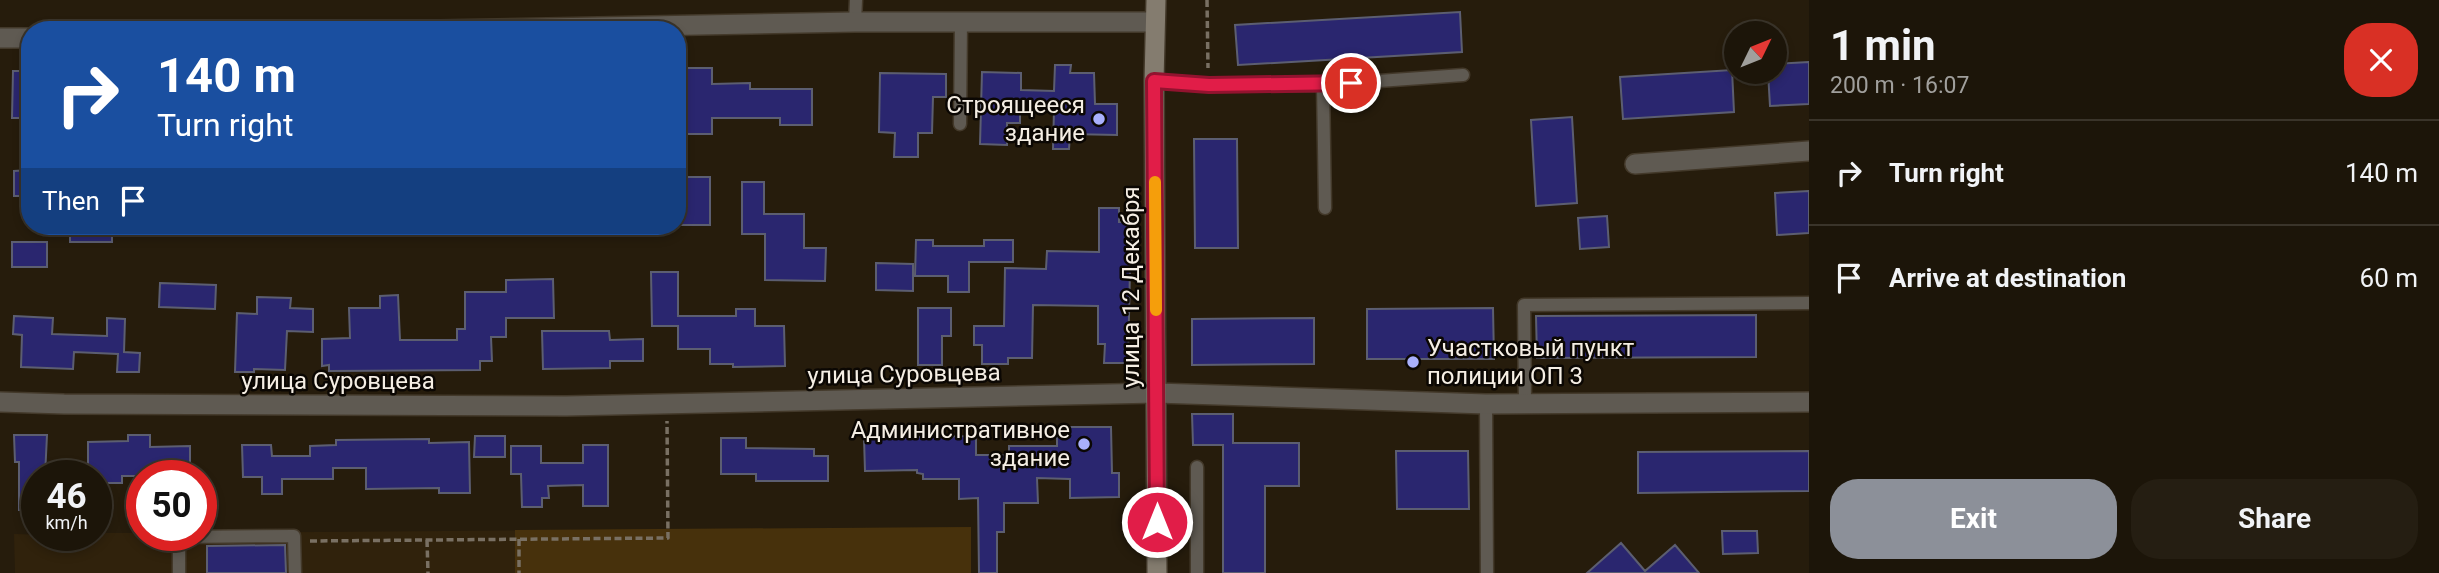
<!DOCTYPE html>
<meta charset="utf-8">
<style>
:root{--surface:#1c1509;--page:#251e12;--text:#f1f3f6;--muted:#a09f9c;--line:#3a342a;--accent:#8c9099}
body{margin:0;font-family:Roboto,sans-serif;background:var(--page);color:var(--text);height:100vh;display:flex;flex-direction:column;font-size:26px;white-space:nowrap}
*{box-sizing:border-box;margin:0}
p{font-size:23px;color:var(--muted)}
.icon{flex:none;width:38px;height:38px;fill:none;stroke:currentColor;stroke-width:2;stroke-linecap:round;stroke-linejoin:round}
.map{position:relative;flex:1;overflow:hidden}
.sheet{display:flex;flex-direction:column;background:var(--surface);width:630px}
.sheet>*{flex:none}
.hud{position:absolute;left:21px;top:21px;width:665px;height:214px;border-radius:28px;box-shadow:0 4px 10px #0003,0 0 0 2px var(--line);background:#1a4fa0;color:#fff;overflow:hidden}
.needle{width:46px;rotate:47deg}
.controls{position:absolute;left:1724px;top:21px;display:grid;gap:14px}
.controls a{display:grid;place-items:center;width:63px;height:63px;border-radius:50%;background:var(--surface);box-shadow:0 4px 10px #0003,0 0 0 2px var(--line);font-size:35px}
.speed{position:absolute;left:21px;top:460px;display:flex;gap:14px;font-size:35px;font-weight:700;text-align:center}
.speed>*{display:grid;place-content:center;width:91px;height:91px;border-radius:50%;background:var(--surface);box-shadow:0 4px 10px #0003,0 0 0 2px var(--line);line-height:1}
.speed small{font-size:18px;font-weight:400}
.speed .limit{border:10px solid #d22;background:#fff;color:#111}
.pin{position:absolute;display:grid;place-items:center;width:60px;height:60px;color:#fff;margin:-30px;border:4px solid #fff;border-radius:50%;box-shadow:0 2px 7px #0007}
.me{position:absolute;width:77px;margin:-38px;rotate:0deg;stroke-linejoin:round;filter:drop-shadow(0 0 5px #0008)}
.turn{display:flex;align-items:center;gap:24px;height:147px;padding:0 21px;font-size:32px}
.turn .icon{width:91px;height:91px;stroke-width:2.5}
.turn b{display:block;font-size:49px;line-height:60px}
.then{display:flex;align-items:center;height:66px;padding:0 21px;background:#0003;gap:14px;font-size:26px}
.round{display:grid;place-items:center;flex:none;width:74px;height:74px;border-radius:28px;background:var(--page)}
.headline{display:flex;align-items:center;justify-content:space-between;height:119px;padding:0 21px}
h1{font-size:42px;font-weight:700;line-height:52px}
.primary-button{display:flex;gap:14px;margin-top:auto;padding:14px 21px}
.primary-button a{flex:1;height:80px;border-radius:28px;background:var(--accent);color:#fff;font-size:28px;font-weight:700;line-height:80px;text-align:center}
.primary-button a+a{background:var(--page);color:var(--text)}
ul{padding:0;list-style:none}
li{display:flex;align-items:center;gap:21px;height:105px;padding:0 21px;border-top:2px solid var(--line)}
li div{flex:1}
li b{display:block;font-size:26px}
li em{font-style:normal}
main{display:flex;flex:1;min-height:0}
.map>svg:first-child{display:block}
.built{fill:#30220c}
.green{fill:#47310c}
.building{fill:#2a266f;stroke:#5c5e71;stroke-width:2}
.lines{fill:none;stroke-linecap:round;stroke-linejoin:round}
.service-casing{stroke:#43392a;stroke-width:15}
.minor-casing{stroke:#43392a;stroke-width:22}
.secondary-casing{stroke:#43392a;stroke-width:22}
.path{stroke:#797063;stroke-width:3.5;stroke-dasharray:7 3.5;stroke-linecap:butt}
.service{stroke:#5f5a52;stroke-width:12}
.minor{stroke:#5f5a52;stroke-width:19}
.secondary{stroke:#847c6f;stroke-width:19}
.route-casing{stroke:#92132f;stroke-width:18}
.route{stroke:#e11d48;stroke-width:12}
.slow{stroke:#f59e0b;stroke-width:12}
.poi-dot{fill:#a9b0fc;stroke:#0b0703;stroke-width:2.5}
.labels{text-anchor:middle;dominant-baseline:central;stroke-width:5;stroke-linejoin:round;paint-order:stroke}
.poi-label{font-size:24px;fill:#f5eee4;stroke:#0b0703;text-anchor:end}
.street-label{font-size:24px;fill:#f5eee4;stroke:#0b0703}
</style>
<main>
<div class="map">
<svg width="1809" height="573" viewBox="0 0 1809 573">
<rect width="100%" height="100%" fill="#261c0c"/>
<path class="built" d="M 971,527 L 971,573 L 15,573 L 14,534 L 96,536 L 96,533 L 142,533 L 142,536 L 201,536 L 201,533 Z"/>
<path class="green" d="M 971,527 L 971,573 L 515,573 L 515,530 Z"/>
<path class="building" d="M 1460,12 L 1462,52 L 1238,65 L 1235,25 Z
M 1809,62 L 1809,104 L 1770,106 L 1768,72 L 1774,72 L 1774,64 Z
M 1055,65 L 1071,65 L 1070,73 L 1094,73 L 1095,104 L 1117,104 L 1117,135 L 1070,134 L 1069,149 L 1053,149 L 1054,109 L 1020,109 L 1020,123 L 1007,123 L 1007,145 L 980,144 L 982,72 L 1021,73 L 1021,90 L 1054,91 Z
M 679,68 L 712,68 L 712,84 L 750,83 L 750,89 L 812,89 L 812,125 L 780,125 L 780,118 L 712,118 L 712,134 L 680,134 Z
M 1732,70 L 1734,112 L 1623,119 L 1620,77 Z
M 13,71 L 30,71 L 30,118 L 12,118 Z
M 880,73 L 946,74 L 946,97 L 933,97 L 932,133 L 918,133 L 918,157 L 894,157 L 895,133 L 879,132 Z
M 1572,117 L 1577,203 L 1536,206 L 1531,120 Z
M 1194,139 L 1237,139 L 1238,248 L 1195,248 Z
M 30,170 L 30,196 L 14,196 L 14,171 Z
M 677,177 L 710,177 L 710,225 L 677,225 Z
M 742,182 L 764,182 L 764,214 L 804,214 L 804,248 L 826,248 L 825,281 L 765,280 L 765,234 L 742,234 Z
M 1809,191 L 1809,233 L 1777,235 L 1775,193 Z
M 1099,208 L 1119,208 L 1119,222 L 1131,222 L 1128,363 L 1104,363 L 1105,344 L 1098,344 L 1098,306 L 1033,305 L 1032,358 L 1008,358 L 1008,364 L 982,364 L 982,345 L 974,345 L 974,326 L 1004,326 L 1005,268 L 1046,269 L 1047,251 L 1099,252 Z
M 1607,216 L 1609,247 L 1580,249 L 1578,218 Z
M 70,226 L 112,226 L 112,242 L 70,242 Z
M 916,240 L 933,240 L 933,246 L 984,246 L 984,240 L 1013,240 L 1013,262 L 969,262 L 969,292 L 948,292 L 948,276 L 915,276 Z
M 12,242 L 47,242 L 47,267 L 12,267 Z
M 876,263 L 913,264 L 913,291 L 876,290 Z
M 651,272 L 678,272 L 678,316 L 736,316 L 736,309 L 755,309 L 755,326 L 784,326 L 785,366 L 733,367 L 733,364 L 710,364 L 710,349 L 678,349 L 678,326 L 652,326 Z
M 553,279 L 554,318 L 506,318 L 506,337 L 491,337 L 492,361 L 480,361 L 480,370 L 329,371 L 329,365 L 322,366 L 322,339 L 350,338 L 349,308 L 380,308 L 380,296 L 398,295 L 400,340 L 457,340 L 457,329 L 465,329 L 465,292 L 506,292 L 506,280 Z
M 160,283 L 216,285 L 215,309 L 159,307 Z
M 257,297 L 291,298 L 290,308 L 313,309 L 313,332 L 287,331 L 285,370 L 254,369 L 254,372 L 235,372 L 237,313 L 257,314 Z
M 918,308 L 951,308 L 951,336 L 942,336 L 942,365 L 918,365 Z
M 1493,308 L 1494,359 L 1367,359 L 1367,309 Z
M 1756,315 L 1756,357 L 1537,358 L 1536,316 Z
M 14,316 L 53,318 L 52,334 L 107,336 L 107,318 L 125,319 L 124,352 L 140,353 L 139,372 L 117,372 L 118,354 L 74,352 L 73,369 L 21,367 L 22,335 L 13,334 Z
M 1314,318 L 1314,364 L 1192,365 L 1192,319 Z
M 542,331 L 609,331 L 610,340 L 643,339 L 643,361 L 610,361 L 610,368 L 543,369 Z
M 1192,414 L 1233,414 L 1233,443 L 1299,443 L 1299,486 L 1265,486 L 1265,573 L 1223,573 L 1223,445 L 1193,445 Z
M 1057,427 L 1111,427 L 1112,473 L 1119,473 L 1119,497 L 1070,498 L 1070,479 L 1037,478 L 1038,503 L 1004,503 L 1004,532 L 997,532 L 997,573 L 979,573 L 978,498 L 959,499 L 959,479 L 923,479 L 923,474 L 917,473 L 917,470 L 865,471 L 864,438 L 976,436 L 976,455 L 1009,455 L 1009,446 L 1057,446 Z
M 14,435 L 47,435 L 45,476 L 37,476 L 37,510 L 19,510 L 19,462 L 15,462 Z
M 128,435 L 150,435 L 150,447 L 190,446 L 190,476 L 122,476 L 122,483 L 96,483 L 96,476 L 88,476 L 88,442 L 128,441 Z
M 475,436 L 505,436 L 505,457 L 474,457 Z
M 721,438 L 746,438 L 746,448 L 814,449 L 814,456 L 828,456 L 828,481 L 756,481 L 756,474 L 721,474 Z
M 429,439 L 429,443 L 469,442 L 470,493 L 439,493 L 439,488 L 366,489 L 366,468 L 333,468 L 333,479 L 282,479 L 282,494 L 262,494 L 262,477 L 243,477 L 242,445 L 271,445 L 272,456 L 310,456 L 310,446 L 336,445 L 336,440 Z
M 583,445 L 608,445 L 608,506 L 583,506 L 583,485 L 548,486 L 549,498 L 542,498 L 542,507 L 522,507 L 521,474 L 511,474 L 511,446 L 541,446 L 541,463 L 583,463 Z
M 1396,451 L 1468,451 L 1469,509 L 1397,509 Z
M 1809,451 L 1809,491 L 1638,493 L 1638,452 Z
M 1722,531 L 1757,531 L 1758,553 L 1723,554 Z
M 1621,543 L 1645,571 L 1675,545 L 1699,573 L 1587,573 Z
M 285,545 L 286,573 L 207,573 L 207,546 Z"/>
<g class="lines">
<g class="service-casing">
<path id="service" d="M 855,22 L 856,0
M 1154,81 L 1209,85 L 1323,85 L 1463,75
M 1323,85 L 1325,208
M 960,124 L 961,21
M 1486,404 L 1487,573
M 1525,404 L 1524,305 L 1809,303
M 1197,467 L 1197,573
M 179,573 L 179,537 L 294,536 L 295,573"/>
</g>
<g class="minor-casing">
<path id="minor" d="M 440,30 L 855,22 L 1155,22
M 0,38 L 30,38
M 1635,164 L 1809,151
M 0,402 L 64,404 L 566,406 L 1156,393 L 1486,404 L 1809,402"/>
</g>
<g class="secondary-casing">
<path id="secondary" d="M 1156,0 L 1154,81 L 1157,573"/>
</g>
<path class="path" d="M 1207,0 L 1208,68
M 519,539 L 519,573
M 427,540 L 428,573
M 310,541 L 668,538 L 667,421"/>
<use href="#service" class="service"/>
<use href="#minor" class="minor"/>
<use href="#secondary" class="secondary"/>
</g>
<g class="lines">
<g class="route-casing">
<path id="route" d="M 1157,522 L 1154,81 L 1209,85 L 1351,83"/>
</g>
<use href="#route" class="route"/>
<path class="slow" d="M 1155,182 L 1156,310"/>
</g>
<g class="poi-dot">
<circle cx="1099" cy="119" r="7"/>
<circle cx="1413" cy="362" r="7"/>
<circle cx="1084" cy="444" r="7"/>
</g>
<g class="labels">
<g class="poi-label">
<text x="1085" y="105">Строящееся<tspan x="1085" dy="28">здание</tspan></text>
<text x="1427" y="348" text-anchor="start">Участковый пункт<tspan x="1427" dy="28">полиции ОП 3</tspan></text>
<text x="1070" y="430">Административное<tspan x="1070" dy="28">здание</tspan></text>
</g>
<g class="street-label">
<text transform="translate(1131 287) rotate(-90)">улица 12 Декабря</text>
<text transform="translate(904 374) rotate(-1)">улица Суровцева</text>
<text x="338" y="381">улица Суровцева</text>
</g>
</g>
</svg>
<div class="controls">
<a><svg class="needle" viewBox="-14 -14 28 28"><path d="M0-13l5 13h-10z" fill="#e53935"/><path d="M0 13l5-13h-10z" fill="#a09f9c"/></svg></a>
</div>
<div class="speed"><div>46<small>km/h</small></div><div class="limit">50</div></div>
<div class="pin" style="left:1351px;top:83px;background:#d93025"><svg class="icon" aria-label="arrive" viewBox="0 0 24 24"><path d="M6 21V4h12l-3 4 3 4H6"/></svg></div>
<svg class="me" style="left:1157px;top:522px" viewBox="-20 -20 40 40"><circle r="17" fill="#e11d48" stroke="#fff" stroke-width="3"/><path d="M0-11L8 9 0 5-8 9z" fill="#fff"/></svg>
<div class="hud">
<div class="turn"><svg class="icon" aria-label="right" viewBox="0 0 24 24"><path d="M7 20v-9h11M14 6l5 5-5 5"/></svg><div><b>140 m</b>Turn right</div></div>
<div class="then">Then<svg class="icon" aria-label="arrive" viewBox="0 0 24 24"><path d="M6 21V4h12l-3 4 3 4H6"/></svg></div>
</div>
</div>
<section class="sheet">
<div class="headline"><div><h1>1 min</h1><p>200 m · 16:07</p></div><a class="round" style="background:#d93025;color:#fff"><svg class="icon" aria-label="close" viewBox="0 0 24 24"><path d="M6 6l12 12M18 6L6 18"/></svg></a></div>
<ul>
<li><svg class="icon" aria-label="right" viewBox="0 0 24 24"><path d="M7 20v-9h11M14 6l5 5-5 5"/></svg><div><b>Turn right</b></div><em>140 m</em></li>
<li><svg class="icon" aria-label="arrive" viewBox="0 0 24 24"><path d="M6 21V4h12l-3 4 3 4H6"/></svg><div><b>Arrive at destination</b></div><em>60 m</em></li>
</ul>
<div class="primary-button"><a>Exit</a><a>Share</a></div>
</section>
</main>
